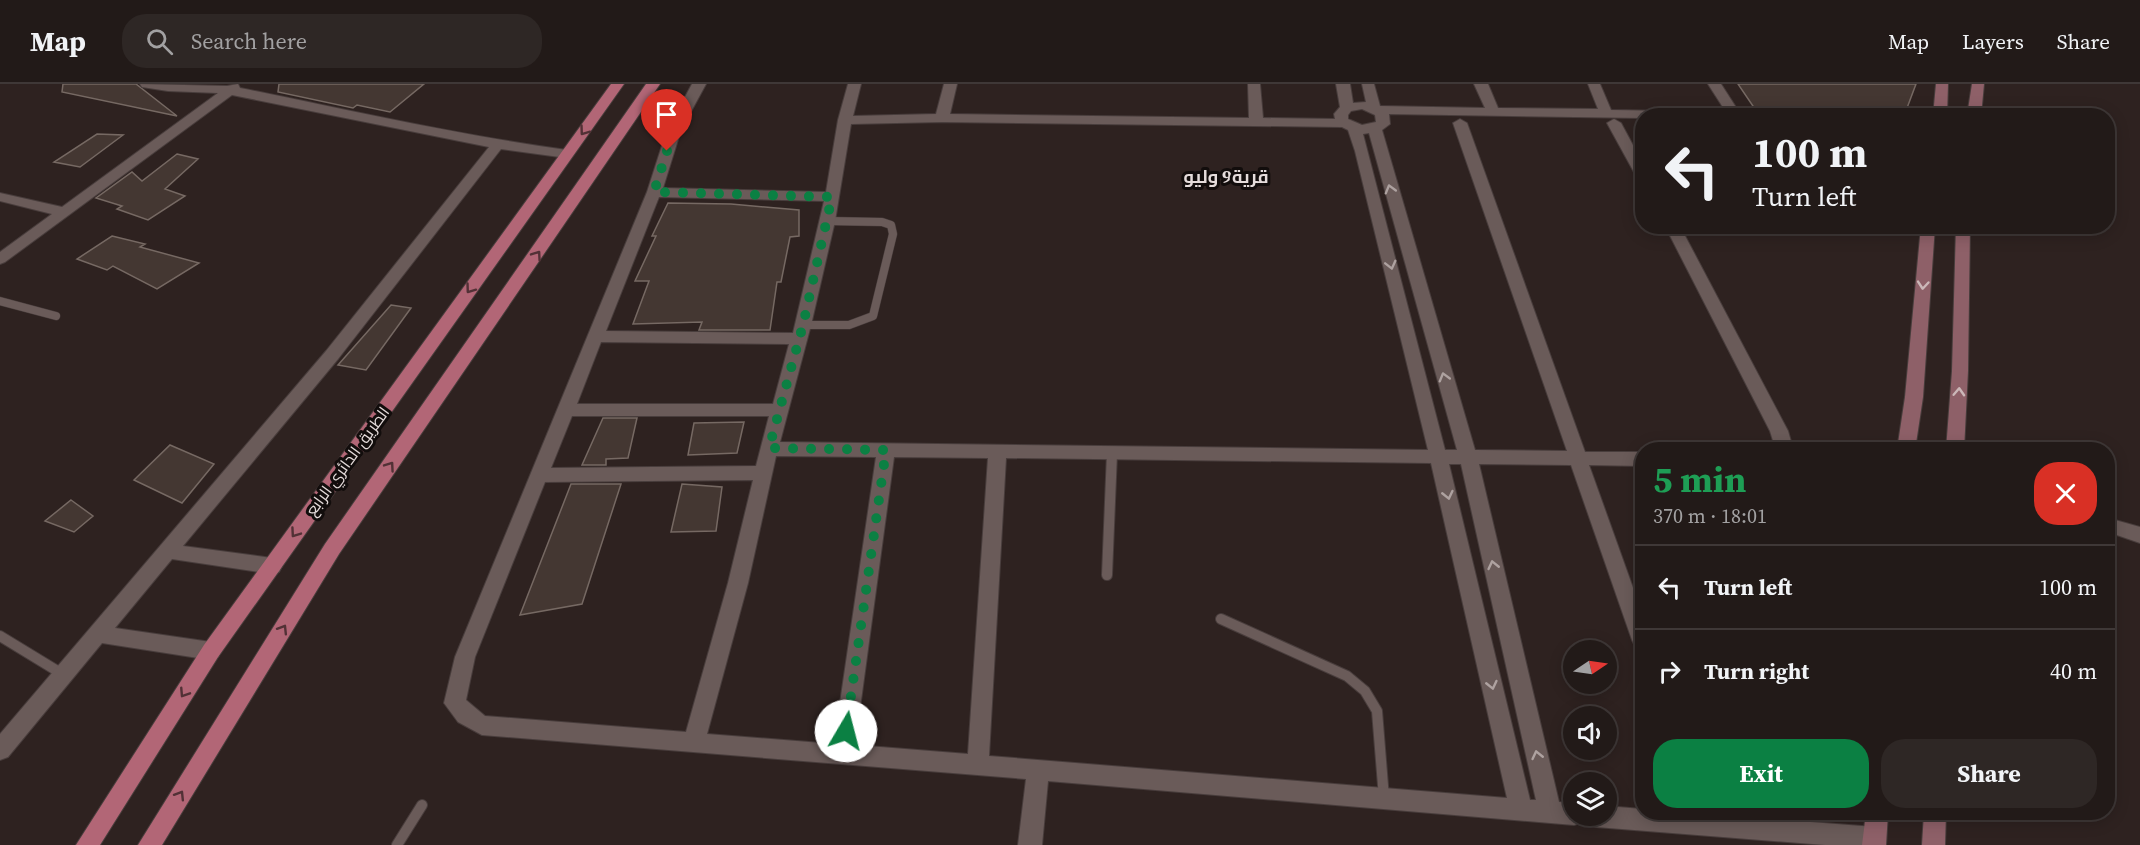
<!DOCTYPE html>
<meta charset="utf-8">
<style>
:root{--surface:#221a18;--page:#2e2725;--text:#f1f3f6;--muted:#a2a1a2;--line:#3f3837;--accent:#0b8043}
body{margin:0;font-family:"Source Serif 4",Cairo,serif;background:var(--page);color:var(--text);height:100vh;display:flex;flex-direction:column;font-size:22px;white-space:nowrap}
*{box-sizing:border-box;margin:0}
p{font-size:20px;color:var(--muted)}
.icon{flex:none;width:33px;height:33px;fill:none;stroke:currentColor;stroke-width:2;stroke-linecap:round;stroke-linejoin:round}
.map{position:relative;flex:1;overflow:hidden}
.drawer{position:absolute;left:1635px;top:358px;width:480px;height:378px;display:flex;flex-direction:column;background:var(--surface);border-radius:24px;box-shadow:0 3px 15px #0003,0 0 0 2px var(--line)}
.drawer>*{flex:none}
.top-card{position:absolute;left:1635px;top:24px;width:480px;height:126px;border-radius:24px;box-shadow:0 3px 15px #0003,0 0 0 2px var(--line);background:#221a18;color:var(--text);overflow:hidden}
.needle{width:39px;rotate:77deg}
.buttons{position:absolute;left:1563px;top:556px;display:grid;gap:12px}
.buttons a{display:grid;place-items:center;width:54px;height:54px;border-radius:50%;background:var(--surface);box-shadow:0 3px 15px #0003,0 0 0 2px var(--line);font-size:30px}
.pin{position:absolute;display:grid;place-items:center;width:51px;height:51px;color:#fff;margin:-62px -26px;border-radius:50% 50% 50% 0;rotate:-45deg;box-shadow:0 0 6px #0007}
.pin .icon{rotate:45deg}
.me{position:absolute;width:66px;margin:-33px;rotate:8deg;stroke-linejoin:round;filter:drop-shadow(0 0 4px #0008)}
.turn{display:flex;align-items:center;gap:21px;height:126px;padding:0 18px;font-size:27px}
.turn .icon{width:78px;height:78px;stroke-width:2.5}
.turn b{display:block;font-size:42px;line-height:51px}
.round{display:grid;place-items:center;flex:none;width:63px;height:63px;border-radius:24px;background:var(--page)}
.summary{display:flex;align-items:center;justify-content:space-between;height:102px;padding:0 18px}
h1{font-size:36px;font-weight:700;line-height:45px;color:#1e9e55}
.primary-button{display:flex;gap:12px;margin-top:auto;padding:12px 18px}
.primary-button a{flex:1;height:69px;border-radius:24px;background:var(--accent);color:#fff;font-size:24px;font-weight:700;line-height:69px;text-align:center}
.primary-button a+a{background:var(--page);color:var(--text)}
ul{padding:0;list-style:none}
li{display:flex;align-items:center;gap:18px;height:84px;padding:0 18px;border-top:2px solid var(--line)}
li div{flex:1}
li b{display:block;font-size:22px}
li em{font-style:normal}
header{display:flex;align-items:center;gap:36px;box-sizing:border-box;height:84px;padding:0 30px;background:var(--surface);border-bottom:2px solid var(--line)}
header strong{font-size:28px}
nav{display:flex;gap:33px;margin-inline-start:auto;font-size:21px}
.search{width:420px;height:54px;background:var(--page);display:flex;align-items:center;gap:15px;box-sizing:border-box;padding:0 21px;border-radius:24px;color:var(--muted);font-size:22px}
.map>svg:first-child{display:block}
.building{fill:#443732;stroke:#766963;stroke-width:1.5}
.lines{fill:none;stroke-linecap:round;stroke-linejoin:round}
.lane-far1-casing{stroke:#483d3c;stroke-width:9}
.lane-casing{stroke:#483d3c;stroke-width:12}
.street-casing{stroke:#483d3c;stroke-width:2}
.secondary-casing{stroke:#483d3c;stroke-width:2}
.primary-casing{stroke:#483d3c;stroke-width:2}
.lane-far1{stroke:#6a5b59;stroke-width:8}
.lane{stroke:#6a5b59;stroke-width:10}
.street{fill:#6a5b59;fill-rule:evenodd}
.secondary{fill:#8e6068;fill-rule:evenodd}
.primary{fill:#b26676;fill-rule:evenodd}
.oneway{stroke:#523136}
.oneway2{stroke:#aea2a0}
.oneway3{stroke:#cbb7b8}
.route{stroke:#0b8043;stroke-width:10;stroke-dasharray:0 18}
.labels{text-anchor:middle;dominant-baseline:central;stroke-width:6;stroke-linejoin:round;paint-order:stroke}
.street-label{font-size:16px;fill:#e5dcdb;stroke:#120d0c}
.far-district-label{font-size:18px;font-weight:bold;fill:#e5dcdb;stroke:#120d0c}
</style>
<header>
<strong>Map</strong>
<div class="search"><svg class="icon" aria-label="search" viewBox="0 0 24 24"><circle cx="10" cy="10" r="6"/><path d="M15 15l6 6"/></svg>Search here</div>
<nav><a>Map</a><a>Layers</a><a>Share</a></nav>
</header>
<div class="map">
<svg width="2140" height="761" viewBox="0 0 2140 761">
<rect width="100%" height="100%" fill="#2e2220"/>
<path class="building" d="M 63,0 L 136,0 L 177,32 L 62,8 Z
M 279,0 L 424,0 L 390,28 L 357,21 L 353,24 L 278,8 Z
M 1738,0 L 1916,0 L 1904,32 L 1807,32 L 1755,25 Z
M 97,50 L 123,51 L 80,83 L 54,78 Z
M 177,70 L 198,75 L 165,105 L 185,112 L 148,136 L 117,125 L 122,122 L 96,114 L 132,88 L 142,97 Z
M 668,119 L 731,120 L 799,126 L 799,152 L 790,153 L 781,198 L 777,198 L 770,246 L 699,246 L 702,238 L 633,240 L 649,197 L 635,197 L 656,152 L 652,152 Z
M 112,152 L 145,160 L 140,163 L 199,179 L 157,205 L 113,182 L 107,186 L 77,175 Z
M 391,221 L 411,224 L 366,286 L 338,281 Z
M 603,334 L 637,334 L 628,374 L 606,375 L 606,381 L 582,381 Z
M 744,338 L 737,369 L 688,371 L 694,339 Z
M 170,361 L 214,380 L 182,419 L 134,396 Z
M 571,400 L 621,400 L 582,520 L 520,531 Z
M 682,400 L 722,403 L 716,447 L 671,448 Z
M 71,416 L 93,432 L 74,448 L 45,437 Z"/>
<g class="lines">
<g class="lane-far1-casing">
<path id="lane-far1" d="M 0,217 L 56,232
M 803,241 L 849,241 L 873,232 L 893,150 L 891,141 L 882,138 L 828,137"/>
</g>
<g class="lane-casing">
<path id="lane" d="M 1107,491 L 1112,369
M 1221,535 L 1347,592 L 1365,607 L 1377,627 L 1384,714
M 0,552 L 64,591
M 397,761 L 422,721"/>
</g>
<g class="street-casing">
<path id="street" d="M 140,0 L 227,2 L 238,0 L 240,4 C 349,26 457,51 567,66 L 574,70 L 567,74 L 501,65 L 338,275 L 183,462 L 272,474 L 279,476 L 282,482 L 279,488 L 272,490 L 172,475 L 115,544 L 211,558 L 218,561 L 221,567 L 218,573 L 211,576 L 102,559 L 8,673 L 0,676 L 0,650 L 326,267 L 489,63 L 232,11 L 5,178 L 0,180 L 0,168 L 52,130 L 0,117 L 0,109 L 62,123 L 218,9 L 168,7 L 142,3 Z
M 692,0 L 706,0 L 681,46 L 663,104 L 826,108 L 838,36 L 848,0 L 861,0 L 853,32 L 936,30 L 944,0 L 957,0 L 950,30 L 1249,34 L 1248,0 L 1260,0 L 1263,34 L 1335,35 L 1334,30 L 1340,23 L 1336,0 L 1350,0 L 1353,19 L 1366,18 L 1362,0 L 1374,0 L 1380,22 L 1485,24 L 1474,0 L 1488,0 L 1498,24 L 1598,25 L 1588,0 L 1600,0 L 1611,26 L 1726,28 L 1708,0 L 1721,0 L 1739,28 L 1758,29 L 1759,32 L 1642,32 L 1642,34 L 1389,30 L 1390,40 L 1382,46 L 1475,366 L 1567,367 L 1453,39 L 1460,35 L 1467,39 L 1585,368 L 1642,368 L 1642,382 L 1589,381 L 1642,529 L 1642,565 L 1635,562 L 1632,556 L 1571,381 L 1479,380 L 1559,718 L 1574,719 L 1574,732 L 1584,732 L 1582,738 L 1574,741 L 1048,697 L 1042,761 L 1018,761 L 1026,695 L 482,651 L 458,638 L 444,619 L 455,573 L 647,108 L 667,46 ZM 1362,25 L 1375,31 L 1376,38 L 1362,41 L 1348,35 L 1348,31 L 1351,27 ZM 942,38 L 1342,43 L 1348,46 L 1355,67 L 1428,366 L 780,358 L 811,241 L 835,137 L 851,40 ZM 1369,49 L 1457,366 L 1445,366 L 1363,50 ZM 659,113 L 824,117 L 793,249 L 606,247 ZM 601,258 L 789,260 L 773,320 L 577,320 ZM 572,332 L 769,332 L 756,382 L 551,384 ZM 776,372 L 876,373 L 834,660 L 707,650 L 748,499 ZM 894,373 L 988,374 L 968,670 L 855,661 ZM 1006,374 L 1431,379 L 1507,714 L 989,672 ZM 1449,380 L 1461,380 L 1536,716 L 1530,716 ZM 753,396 L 728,499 L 686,648 L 485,632 L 466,616 L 475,573 L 545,398 Z
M 1614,35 L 1621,39 L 1642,78 L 1642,94 L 1635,90 L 1607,39 Z
M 1665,142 L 1761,142 L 1754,147 L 1683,148 L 1788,347 L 1792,361 L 1789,366 L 1770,366 L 1774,360 L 1770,347 Z
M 2108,434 L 2140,443 L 2140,459 L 2108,448 Z
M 1606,722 L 1642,725 L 1642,729 L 1695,729 L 1875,743 L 1883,746 L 1886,754 L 1883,761 L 1825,761 L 1596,743 L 1588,740 L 1585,732 L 1606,732 Z"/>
</g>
<g class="secondary-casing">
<path id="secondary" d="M 1936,0 L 1948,0 L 1947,32 L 1933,32 Z
M 1972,0 L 1984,0 L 1981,32 L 1967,32 Z
M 1921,142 L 1935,142 L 1923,313 L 1915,366 L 1897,366 L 1905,313 Z
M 1956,142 L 1970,142 L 1968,287 L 1964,366 L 1946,366 L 1952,287 Z
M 1866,729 L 1888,729 L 1886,761 L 1862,761 Z
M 1924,729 L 1946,729 L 1945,761 L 1922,761 Z"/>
</g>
<g class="primary-casing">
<path id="primary" d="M 611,0 L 624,0 L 218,573 L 100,761 L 76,761 L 204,561 Z
M 646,0 L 660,0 L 339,470 L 162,761 L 138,761 L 325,460 Z"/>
</g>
<use href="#lane-far1" class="lane-far1"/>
<use href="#lane" class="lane"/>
<use href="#street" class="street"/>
<use href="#secondary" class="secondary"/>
<use href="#primary" class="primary"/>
</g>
<defs><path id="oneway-chevron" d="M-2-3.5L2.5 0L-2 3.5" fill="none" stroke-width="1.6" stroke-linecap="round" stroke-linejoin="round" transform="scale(1.5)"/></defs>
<g class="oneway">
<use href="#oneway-chevron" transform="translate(584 47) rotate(126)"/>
<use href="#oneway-chevron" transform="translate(537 171) rotate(-55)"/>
<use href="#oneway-chevron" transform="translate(470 205) rotate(126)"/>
<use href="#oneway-chevron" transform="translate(390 382) rotate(-55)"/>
<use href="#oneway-chevron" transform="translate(295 449) rotate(125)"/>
<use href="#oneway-chevron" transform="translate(283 545) rotate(-58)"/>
<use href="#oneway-chevron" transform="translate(184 609) rotate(123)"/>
<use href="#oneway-chevron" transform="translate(180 711) rotate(-58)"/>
</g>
<g class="oneway2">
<use href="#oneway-chevron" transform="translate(1390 105) rotate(-106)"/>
<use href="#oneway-chevron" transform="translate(1391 181) rotate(76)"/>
<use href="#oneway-chevron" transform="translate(1444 293) rotate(-106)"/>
<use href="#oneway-chevron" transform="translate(1448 411) rotate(77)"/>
<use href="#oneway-chevron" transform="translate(1493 481) rotate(-103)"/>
<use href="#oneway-chevron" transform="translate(1492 601) rotate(77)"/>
<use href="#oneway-chevron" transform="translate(1537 671) rotate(-103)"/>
</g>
<g class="oneway3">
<use href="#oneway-chevron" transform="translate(1923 201) rotate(95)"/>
<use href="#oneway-chevron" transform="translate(1959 308) rotate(-87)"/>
</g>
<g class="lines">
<path class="route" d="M 667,67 L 654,108 L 832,113 L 803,241 L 769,364 L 886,366 L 846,647"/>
</g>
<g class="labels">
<g class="street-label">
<text transform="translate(347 377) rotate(-54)">الطريق الدائري الرابع</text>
</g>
<g class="far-district-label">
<text x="1226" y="92">قرية9 وليو</text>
</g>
</g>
</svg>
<div class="buttons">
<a><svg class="needle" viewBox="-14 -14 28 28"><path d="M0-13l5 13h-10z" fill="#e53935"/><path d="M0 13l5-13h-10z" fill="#a2a1a2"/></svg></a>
<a><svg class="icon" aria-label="sound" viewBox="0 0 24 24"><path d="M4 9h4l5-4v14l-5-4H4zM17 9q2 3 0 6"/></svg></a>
<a><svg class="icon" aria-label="layers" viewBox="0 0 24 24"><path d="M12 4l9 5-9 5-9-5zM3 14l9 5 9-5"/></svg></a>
</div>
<div class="pin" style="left:667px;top:67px;background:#d93025"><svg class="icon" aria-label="arrive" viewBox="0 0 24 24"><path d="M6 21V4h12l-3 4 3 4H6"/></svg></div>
<svg class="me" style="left:846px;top:647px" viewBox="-20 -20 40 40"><circle r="19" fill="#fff"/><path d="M0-13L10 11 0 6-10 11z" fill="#0b8043"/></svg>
<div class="top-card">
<div class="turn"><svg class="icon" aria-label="left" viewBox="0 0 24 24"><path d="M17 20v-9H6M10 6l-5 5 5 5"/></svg><div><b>100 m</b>Turn left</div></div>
</div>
<section class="drawer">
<div class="summary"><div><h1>5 min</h1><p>370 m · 18:01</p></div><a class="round" style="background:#d93025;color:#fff"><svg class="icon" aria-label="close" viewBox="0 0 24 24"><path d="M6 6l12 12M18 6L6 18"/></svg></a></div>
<ul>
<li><svg class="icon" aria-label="left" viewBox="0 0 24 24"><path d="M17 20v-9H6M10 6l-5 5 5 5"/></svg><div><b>Turn left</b></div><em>100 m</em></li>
<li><svg class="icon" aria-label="right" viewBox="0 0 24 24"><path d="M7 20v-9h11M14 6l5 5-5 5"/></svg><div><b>Turn right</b></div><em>40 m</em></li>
</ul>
<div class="primary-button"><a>Exit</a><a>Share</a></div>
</section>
</div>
